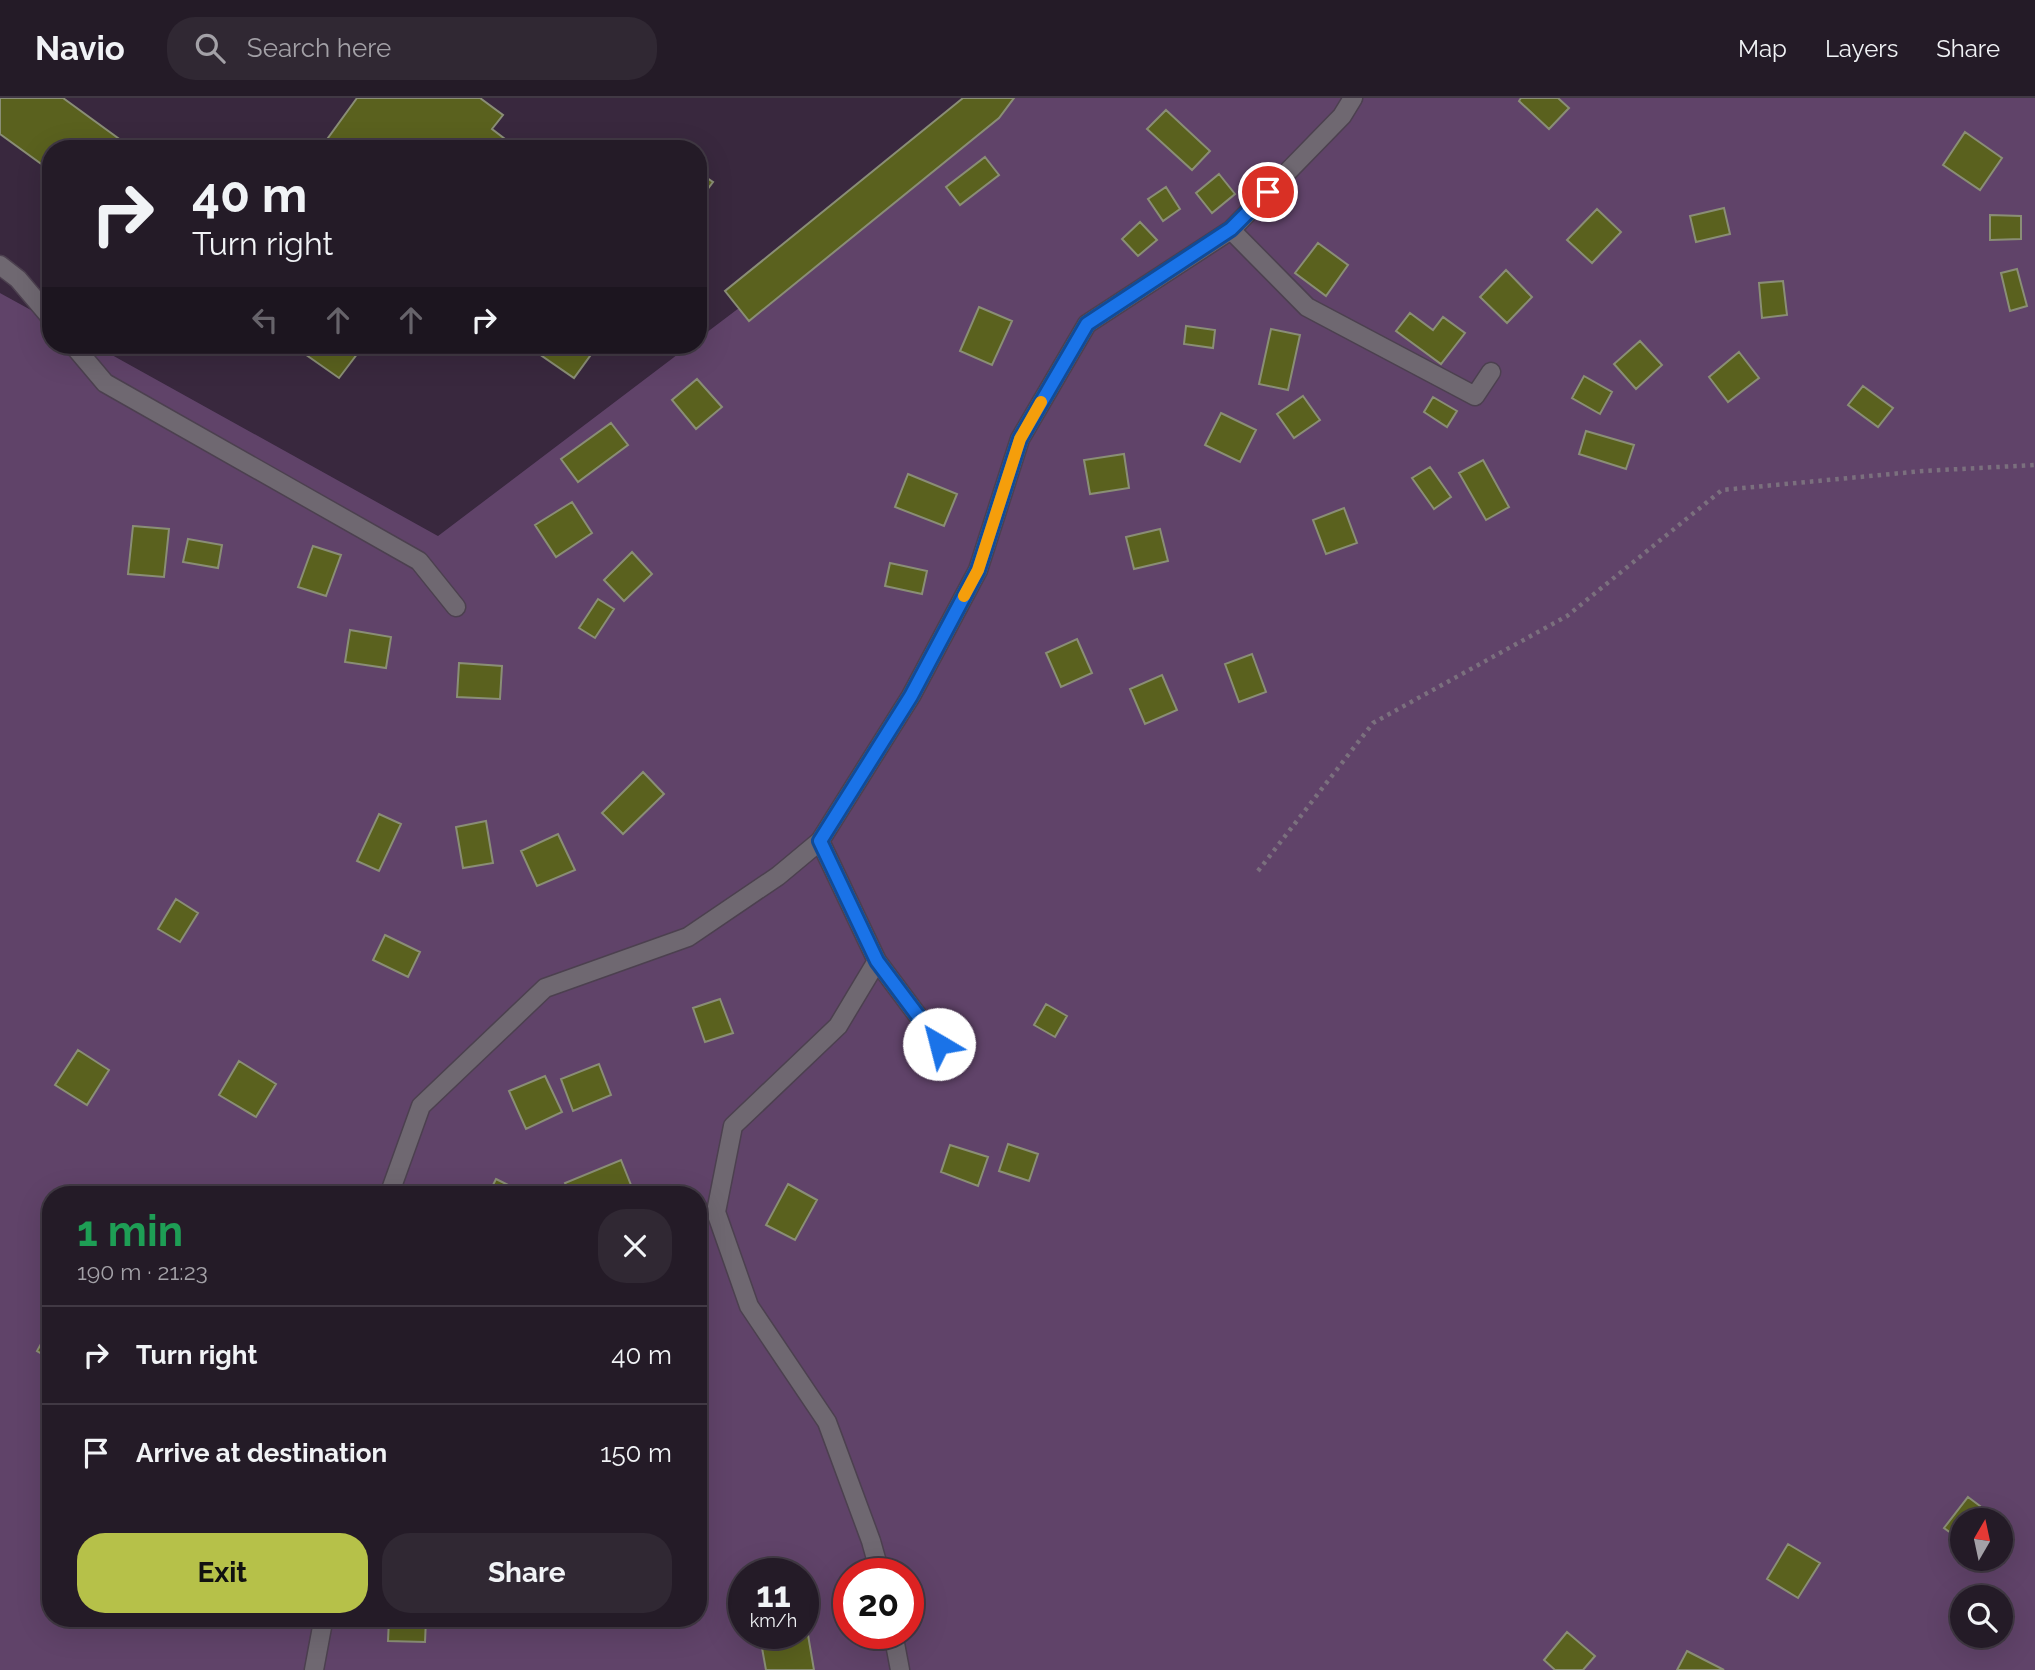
<!DOCTYPE html>
<meta charset="utf-8">
<style>
:root{--surface:#241b27;--page:#302833;--text:#f1f3f6;--muted:#a3a1a7;--line:#413944;--accent:#b6c149}
body{margin:0;font-family:Raleway,sans-serif;background:var(--page);color:var(--text);height:100vh;display:flex;flex-direction:column;font-size:26px;white-space:nowrap}
*{box-sizing:border-box;margin:0}
p{font-size:23px;color:var(--muted)}
.icon{flex:none;width:38px;height:38px;fill:none;stroke:currentColor;stroke-width:2;stroke-linecap:round;stroke-linejoin:round}
.map{position:relative;flex:1;overflow:hidden}
.drawer{position:absolute;left:42px;top:1088px;width:665px;height:441px;display:flex;flex-direction:column;background:var(--surface);border-radius:28px;box-shadow:0 7px 28px #0002,0 0 0 2px var(--line)}
.drawer>*{flex:none}
.guide{position:absolute;left:42px;top:42px;width:665px;height:214px;border-radius:28px;box-shadow:0 7px 28px #0002,0 0 0 2px var(--line);background:#241b27;color:var(--text);overflow:hidden}
.needle{width:46px;rotate:9deg}
.fabs{position:absolute;left:1950px;top:1410px;display:grid;gap:14px}
.fabs a{display:grid;place-items:center;width:63px;height:63px;border-radius:50%;background:var(--surface);box-shadow:0 7px 28px #0002,0 0 0 2px var(--line);font-size:35px}
.speed{position:absolute;left:728px;top:1460px;display:flex;gap:14px;font-size:35px;font-weight:700;text-align:center}
.speed>*{display:grid;place-content:center;width:91px;height:91px;border-radius:50%;background:var(--surface);box-shadow:0 7px 28px #0002,0 0 0 2px var(--line);line-height:1}
.speed small{font-size:18px;font-weight:400}
.speed .limit{border:10px solid #d22;background:#fff;color:#111}
.pin{position:absolute;display:grid;place-items:center;width:60px;height:60px;color:#fff;margin:-30px;border:4px solid #fff;border-radius:50%;box-shadow:0 2px 7px #0007}
.me{position:absolute;width:77px;margin:-38px;rotate:323deg;stroke-linejoin:round;filter:drop-shadow(0 0 5px #0008)}
.turn{display:flex;align-items:center;gap:24px;height:147px;padding:0 35px;font-size:32px}
.turn .icon{width:91px;height:91px;stroke-width:2.5}
.turn b{display:block;font-size:49px;line-height:60px}
.lanes{display:flex;align-items:center;height:66px;padding:0 35px;background:#0003;justify-content:center;gap:35px;direction:ltr}
.lanes .off{opacity:.35}
.round{display:grid;place-items:center;flex:none;width:74px;height:74px;border-radius:28px;background:var(--page)}
.summary{display:flex;align-items:center;justify-content:space-between;height:119px;padding:0 35px}
h1{font-size:42px;font-weight:700;line-height:52px;color:#1e9e55}
.action{display:flex;gap:14px;margin-top:auto;padding:14px 35px}
.action a{flex:1;height:80px;border-radius:28px;background:var(--accent);color:#111;font-size:28px;font-weight:700;line-height:80px;text-align:center}
.action a+a{background:var(--page);color:var(--text)}
ul{padding:0;list-style:none}
li{display:flex;align-items:center;gap:21px;height:98px;padding:0 35px;border-top:2px solid var(--line)}
li div{flex:1}
li b{display:block;font-size:26px}
li em{font-style:normal}
header{display:flex;align-items:center;gap:42px;box-sizing:border-box;height:98px;padding:0 35px;background:var(--surface);border-bottom:2px solid var(--line)}
header strong{font-size:33px}
nav{display:flex;gap:38px;margin-inline-start:auto;font-size:24px}
.search{width:490px;height:63px;background:var(--page);display:flex;align-items:center;gap:18px;box-sizing:border-box;padding:0 24px;border-radius:28px;color:var(--muted);font-size:26px}
.map>svg:first-child{display:block}
.built{fill:#39283e}
.green{fill:#604369;fill-rule:evenodd}
.building{fill:#5a611e;stroke:#8a8e76;stroke-width:2}
.lines{fill:none;stroke-linecap:round;stroke-linejoin:round}
.minor-casing{stroke:#4c404f;stroke-width:21}
.path{stroke:#7b707e;stroke-width:4.5;stroke-dasharray:3.5 5;stroke-linecap:butt}
.minor{stroke:#6f6871;stroke-width:18}
.route-casing{stroke:#114b97;stroke-width:18}
.route{stroke:#1a73e8;stroke-width:12}
.slow{stroke:#f59e0b;stroke-width:12}
</style>
<header>
<strong>Navio</strong>
<div class="search"><svg class="icon" aria-label="search" viewBox="0 0 24 24"><circle cx="10" cy="10" r="6"/><path d="M15 15l6 6"/></svg>Search here</div>
<nav><a>Map</a><a>Layers</a><a>Share</a></nav>
</header>
<div class="map">
<svg width="2035" height="1572" viewBox="0 0 2035 1572">
<rect width="100%" height="100%" fill="#302434"/>
<path class="built" d="M 0,0 L 996,0 L 972,33 L 698,241 L 698,51 L 51,51 L 51,223 L 0,195 Z
M 94,247 L 690,247 L 438,438 Z"/>
<path class="green" d="M 996,0 L 2035,0 L 2035,1572 L 0,1572 L 0,195 L 51,223 L 51,247 L 94,247 L 438,438 L 690,247 L 698,247 L 698,241 L 972,33 ZM 51,1097 L 698,1097 L 698,1521 L 51,1521 ZM 1962,1423 L 2000,1423 L 2000,1461 L 1962,1461 ZM 744,1475 L 803,1475 L 803,1535 L 744,1535 ZM 849,1475 L 908,1475 L 908,1535 L 849,1535 ZM 1962,1500 L 2000,1500 L 2000,1538 L 1962,1538 Z"/>
<path class="building" d="M 0,0 L 63,0 L 133,51 L 51,51 L 51,73 L 0,36 Z
M 357,0 L 480,0 L 503,17 L 492,31 L 518,51 L 320,51 Z
M 963,0 L 1014,0 L 999,20 L 749,223 L 725,193 Z
M 1521,0 L 1558,0 L 1569,10 L 1549,31 L 1519,3 Z
M 1166,12 L 1210,53 L 1192,72 L 1147,31 Z
M 1965,34 L 2002,60 L 1980,92 L 1943,67 Z
M 985,59 L 999,77 L 960,107 L 946,89 Z
M 698,74 L 713,84 L 698,104 Z
M 1219,76 L 1235,96 L 1212,115 L 1196,95 Z
M 1166,89 L 1180,111 L 1163,123 L 1148,101 Z
M 1724,110 L 1730,136 L 1696,144 L 1690,118 Z
M 1597,111 L 1621,134 L 1592,165 L 1567,142 Z
M 1990,117 L 2021,118 L 2021,141 L 1990,142 Z
M 1140,124 L 1157,142 L 1138,158 L 1122,141 Z
M 1318,145 L 1348,167 L 1326,198 L 1295,175 Z
M 2017,171 L 2027,208 L 2010,213 L 2001,175 Z
M 1506,172 L 1532,199 L 1507,225 L 1480,199 Z
M 1783,183 L 1787,217 L 1762,220 L 1759,185 Z
M 979,209 L 1012,223 L 992,267 L 960,253 Z
M 1410,215 L 1433,232 L 1443,219 L 1465,235 L 1441,266 L 1396,233 Z
M 1186,228 L 1215,232 L 1213,250 L 1184,246 Z
M 1271,231 L 1300,237 L 1288,292 L 1259,286 Z
M 1640,243 L 1662,267 L 1636,291 L 1614,266 Z
M 292,247 L 364,247 L 339,280 Z
M 526,247 L 598,247 L 574,280 Z
M 1739,254 L 1759,280 L 1728,304 L 1709,279 Z
M 1584,278 L 1612,294 L 1600,316 L 1572,300 Z
M 697,281 L 722,309 L 696,331 L 672,302 Z
M 1863,288 L 1893,310 L 1878,329 L 1848,307 Z
M 1303,298 L 1320,322 L 1294,340 L 1277,316 Z
M 1433,299 L 1457,313 L 1447,329 L 1424,314 Z
M 1221,315 L 1256,332 L 1240,364 L 1205,347 Z
M 611,325 L 628,347 L 578,384 L 561,361 Z
M 1586,333 L 1634,347 L 1626,371 L 1579,356 Z
M 1124,356 L 1129,390 L 1090,396 L 1084,362 Z
M 1483,362 L 1509,409 L 1486,422 L 1459,375 Z
M 1430,369 L 1451,399 L 1434,411 L 1412,380 Z
M 908,376 L 957,396 L 944,428 L 895,409 Z
M 572,404 L 592,435 L 556,459 L 535,427 Z
M 1344,410 L 1357,445 L 1326,456 L 1313,422 Z
M 133,428 L 169,431 L 164,479 L 128,476 Z
M 1160,431 L 1168,463 L 1134,471 L 1126,439 Z
M 188,441 L 222,447 L 218,470 L 183,464 Z
M 313,448 L 341,457 L 326,498 L 298,489 Z
M 632,454 L 652,476 L 624,503 L 604,482 Z
M 890,465 L 927,473 L 922,496 L 885,488 Z
M 598,501 L 614,511 L 595,540 L 579,530 Z
M 350,532 L 391,539 L 386,570 L 345,564 Z
M 1077,541 L 1092,575 L 1061,589 L 1046,555 Z
M 1252,556 L 1266,594 L 1239,604 L 1225,566 Z
M 459,565 L 502,568 L 500,601 L 457,599 Z
M 1162,577 L 1177,612 L 1145,626 L 1130,591 Z
M 643,674 L 664,696 L 623,736 L 602,715 Z
M 379,716 L 401,726 L 379,773 L 357,763 Z
M 486,723 L 493,765 L 463,770 L 456,729 Z
M 558,736 L 575,772 L 537,788 L 521,753 Z
M 176,801 L 198,815 L 180,844 L 158,831 Z
M 385,837 L 420,854 L 408,879 L 373,862 Z
M 720,901 L 733,935 L 705,944 L 693,910 Z
M 1046,906 L 1067,918 L 1055,939 L 1034,927 Z
M 78,952 L 109,972 L 87,1007 L 55,987 Z
M 239,963 L 276,986 L 256,1019 L 219,997 Z
M 599,966 L 611,997 L 573,1013 L 561,981 Z
M 545,978 L 562,1014 L 526,1031 L 509,993 Z
M 1008,1046 L 1038,1056 L 1029,1083 L 999,1073 Z
M 950,1047 L 988,1059 L 978,1088 L 941,1074 Z
M 621,1062 L 635,1097 L 570,1097 L 565,1085 Z
M 496,1081 L 529,1097 L 488,1097 Z
M 788,1086 L 817,1102 L 795,1142 L 766,1127 Z
M 51,1228 L 51,1261 L 37,1253 Z
M 1968,1399 L 2000,1423 L 1962,1423 L 1962,1443 L 1944,1430 Z
M 1788,1446 L 1820,1465 L 1798,1500 L 1767,1481 Z
M 698,1466 L 704,1466 L 705,1504 L 698,1504 Z
M 389,1521 L 426,1521 L 425,1544 L 388,1543 Z
M 807,1531 L 814,1572 L 766,1572 L 760,1539 L 786,1535 L 803,1535 L 803,1532 Z
M 1567,1534 L 1595,1558 L 1583,1572 L 1555,1572 L 1544,1562 Z
M 1687,1553 L 1724,1572 L 1677,1572 Z"/>
<g class="lines">
<g class="minor-casing">
<path id="minor" d="M 1231,132 L 1307,209 L 1475,298 L 1491,274
M 0,167 L 18,181 L 51,220
M 73,247 L 105,285 L 419,463 L 456,509
M 820,743 L 877,863 L 939,946
M 877,863 L 838,928 L 733,1028 L 716,1114 L 749,1208 L 827,1324 L 871,1443 L 880,1475
M 389,1097 L 421,1008 L 545,890 L 688,839 L 778,778 L 820,743 L 911,598 L 978,472 L 1020,341 L 1087,226 L 1231,132 L 1342,18 L 1353,0
M 893,1535 L 900,1572
M 314,1572 L 322,1529"/>
</g>
<path class="path" d="M 1258,773 L 1373,625 L 1567,518 L 1722,392 L 1923,373 L 2035,367"/>
<use href="#minor" class="minor"/>
</g>
<g class="lines">
<g class="route-casing">
<path id="route" d="M 939,946 L 877,863 L 820,743 L 911,598 L 978,472 L 1020,341 L 1087,226 L 1231,131 L 1268,94"/>
</g>
<use href="#route" class="route"/>
<path class="slow" d="M 964,498 L 978,472 L 1020,341 L 1041,304"/>
</g>
</svg>
<div class="fabs">
<a><svg class="needle" viewBox="-14 -14 28 28"><path d="M0-13l5 13h-10z" fill="#e53935"/><path d="M0 13l5-13h-10z" fill="#a3a1a7"/></svg></a>
<a><svg class="icon" aria-label="search" viewBox="0 0 24 24"><circle cx="10" cy="10" r="6"/><path d="M15 15l6 6"/></svg></a>
</div>
<div class="speed"><div>11<small>km/h</small></div><div class="limit">20</div></div>
<div class="pin" style="left:1268px;top:94px;background:#d93025"><svg class="icon" aria-label="arrive" viewBox="0 0 24 24"><path d="M6 21V4h12l-3 4 3 4H6"/></svg></div>
<svg class="me" style="left:939px;top:946px" viewBox="-20 -20 40 40"><circle r="19" fill="#fff"/><path d="M0-13L10 11 0 6-10 11z" fill="#1a73e8"/></svg>
<div class="guide">
<div class="turn"><svg class="icon" aria-label="right" viewBox="0 0 24 24"><path d="M7 20v-9h11M14 6l5 5-5 5"/></svg><div><b>40 m</b>Turn right</div></div>
<div class="lanes"><svg class="icon off" aria-label="left" viewBox="0 0 24 24"><path d="M17 20v-9H6M10 6l-5 5 5 5"/></svg><svg class="icon off" aria-label="ahead" viewBox="0 0 24 24"><path d="M12 20V5M6 11l6-6 6 6"/></svg><svg class="icon off" aria-label="ahead" viewBox="0 0 24 24"><path d="M12 20V5M6 11l6-6 6 6"/></svg><svg class="icon" aria-label="right" viewBox="0 0 24 24"><path d="M7 20v-9h11M14 6l5 5-5 5"/></svg></div>
</div>
<section class="drawer">
<div class="summary"><div><h1>1 min</h1><p>190 m · 21:23</p></div><a class="round"><svg class="icon" aria-label="close" viewBox="0 0 24 24"><path d="M6 6l12 12M18 6L6 18"/></svg></a></div>
<ul>
<li><svg class="icon" aria-label="right" viewBox="0 0 24 24"><path d="M7 20v-9h11M14 6l5 5-5 5"/></svg><div><b>Turn right</b></div><em>40 m</em></li>
<li><svg class="icon" aria-label="arrive" viewBox="0 0 24 24"><path d="M6 21V4h12l-3 4 3 4H6"/></svg><div><b>Arrive at destination</b></div><em>150 m</em></li>
</ul>
<div class="action"><a>Exit</a><a>Share</a></div>
</section>
</div>
